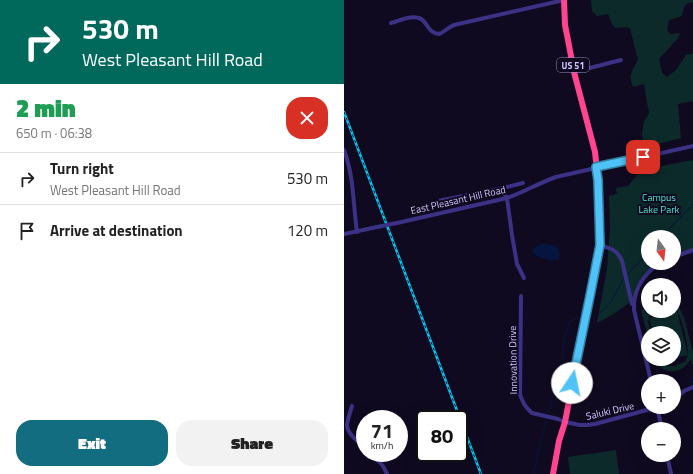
<!DOCTYPE html>
<meta charset="utf-8">
<style>
:root{--surface:#fff;--page:#f2f2f2;--text:#222;--muted:#767676;--line:#e0e0e0;--accent:#136d81}
body{margin:0;font-family:"Titillium Web",sans-serif;background:var(--page);color:var(--text);height:100vh;display:flex;flex-direction:column;font-size:15px;white-space:nowrap}
*{box-sizing:border-box;margin:0}
p{font-size:13px;color:var(--muted)}
.icon{flex:none;width:22px;height:22px;fill:none;stroke:currentColor;stroke-width:2;stroke-linecap:round;stroke-linejoin:round}
.map{position:relative;flex:1;overflow:hidden}
.details{display:flex;flex-direction:column;background:var(--surface);width:344px}
.details>*{flex:none}
.top-card{background:#00695c;color:#fff;overflow:hidden}
.needle{width:26px;rotate:165deg}
.controls{position:absolute;left:297px;top:230px;display:grid;gap:8px}
.controls a{display:grid;place-items:center;width:40px;height:40px;border-radius:50%;background:var(--surface);box-shadow:0 4px 16px #0002;font-size:20px}
.speed{position:absolute;left:12px;top:410px;display:flex;gap:8px;font-size:20px;font-weight:700;text-align:center}
.speed>*{display:grid;place-content:center;width:52px;height:52px;border-radius:50%;background:var(--surface);box-shadow:0 4px 16px #0002;line-height:1}
.speed small{font-size:10px;font-weight:400}
.speed .limit{border:2px solid #111;border-radius:6px;background:#fff;color:#111}
.pin{position:absolute;display:grid;place-items:center;width:34px;height:34px;color:#fff;margin:-17px;border-radius:8px;box-shadow:0 2px 6px #0006}
.me{position:absolute;width:44px;margin:-22px;rotate:11deg;stroke-linejoin:round;filter:drop-shadow(0 0 3px #0008)}
.turn{display:flex;align-items:center;gap:14px;height:84px;padding:0 16px;font-size:18px}
.turn .icon{width:52px;height:52px;stroke-width:2.5}
.turn b{display:block;font-size:28px;line-height:34px}
.round{display:grid;place-items:center;flex:none;width:42px;height:42px;border-radius:16px;background:var(--page)}
.headline{display:flex;align-items:center;justify-content:space-between;height:68px;padding:0 16px}
h1{font-size:24px;font-weight:800;line-height:30px;color:#1e9e55}
.cta{display:flex;gap:8px;margin-top:auto;padding:8px 16px}
.cta a{flex:1;height:46px;border-radius:16px;background:var(--accent);color:#fff;font-size:16px;font-weight:800;line-height:46px;text-align:center}
.cta a+a{background:var(--page);color:var(--text)}
ul{padding:0;list-style:none}
li{display:flex;align-items:center;gap:12px;height:52px;padding:0 16px;border-top:1px solid var(--line)}
li div{flex:1}
li b{display:block;font-size:15px}
li em{font-style:normal}
main{display:flex;flex:1;min-height:0}
.map>svg:first-child{display:block}
.green{fill:#0d2a2b;fill-rule:evenodd}
.water{fill:#041540}
.lines{fill:none;stroke-linecap:round;stroke-linejoin:round}
.stream{stroke:#041540;stroke-width:1}
.minor{stroke:#3b3185;stroke-width:4}
.highway{stroke:#ff458f;stroke-width:6}
.rail-casing{stroke:#00c9f5;stroke-width:2.5}
.rail{stroke:#100a21;stroke-width:1;stroke-dasharray:3;stroke-linecap:butt}
.minor-bridge{stroke:#3b3185;stroke-width:4}
.route-casing{stroke:#337fa1;stroke-width:10}
.route{stroke:#4fc3f7;stroke-width:7}
.labels{text-anchor:middle;dominant-baseline:central;stroke-width:4;stroke-linejoin:round;paint-order:stroke}
.shield{fill:#100a21;stroke:#9990bc;stroke-width:1}
.shield-label{font-size:9px;font-weight:bold;fill:#d4caff}
.park-label{font-size:10px;fill:#4aebd0;stroke:#100a21}
.street-label{font-size:10px;fill:#d4caff;stroke:#100a21}
</style>
<main>
<section class="details">
<div class="top-card">
<div class="turn"><svg class="icon" aria-label="right" viewBox="0 0 24 24"><path d="M7 20v-9h11M14 6l5 5-5 5"/></svg><div><b>530 m</b>West Pleasant Hill Road</div></div>
</div>
<div class="headline"><div><h1>2 min</h1><p>650 m · 06:38</p></div><a class="round" style="background:#d93025;color:#fff"><svg class="icon" aria-label="close" viewBox="0 0 24 24"><path d="M6 6l12 12M18 6L6 18"/></svg></a></div>
<ul>
<li><svg class="icon" aria-label="right" viewBox="0 0 24 24"><path d="M7 20v-9h11M14 6l5 5-5 5"/></svg><div><b>Turn right</b><p>West Pleasant Hill Road</p></div><em>530 m</em></li>
<li><svg class="icon" aria-label="arrive" viewBox="0 0 24 24"><path d="M6 21V4h12l-3 4 3 4H6"/></svg><div><b>Arrive at destination</b></div><em>120 m</em></li>
</ul>
<div class="cta"><a>Exit</a><a>Share</a></div>
</section>
<div class="map">
<svg width="349" height="474" viewBox="0 0 349 474">
<rect width="100%" height="100%" fill="#100a21"/>
<path class="green" d="M 247,0 L 349,0 L 349,2 C 340,3 339,8 338,16 L 325,20 L 323,30 L 326,34 L 336,33 L 334,38 L 315,59 L 318,73 L 323,77 L 332,70 L 342,55 L 349,53 L 349,101 L 334,104 L 337,138 L 299,148 L 294,147 L 299,139 L 298,134 L 300,121 L 305,114 L 300,84 L 289,87 C 284,75 288,71 294,60 L 286,28 L 281,27 L 271,28 L 268,24 L 264,14 L 253,16 L 248,11 Z
M 349,160 L 349,250 L 330,257 L 330,237 L 304,237 L 304,263 L 317,263 L 305,271 L 288,301 L 268,315 L 253,323 L 263,269 L 266,228 L 265,196 L 273,194 L 272,188 L 284,186 L 297,170 Z
M 330,304 L 335,308 L 340,317 L 349,353 L 349,364 L 348,364 L 347,359 C 338,375 318,376 310,359 L 314,359 L 316,362 L 315,359 L 328,359 L 316,362 L 322,366 L 331,366 L 332,367 L 333,367 L 332,365 L 341,362 L 344,355 L 330,358 L 330,333 L 309,333 L 305,318 L 304,322 L 307,333 L 304,333 L 304,337 L 297,310 L 300,309 L 302,314 L 304,310 L 308,311 L 306,314 L 305,318 L 332,311 L 330,308 ZM 333,311 C 338,318 345,347 344,355 Z
M 272,450 L 275,474 L 226,474 L 224,457 Z"/>
<path class="water" d="M 199,244 C 211,244 219,247 214,260 C 210,261 193,258 190,254 C 189,253 189,252 189,250 C 192,246 194,245 199,244 Z"/>
<g class="lines">
<path class="stream" d="M 318,237 L 349,204
M 283,275 L 304,252
M 254,315 L 266,303 L 280,278
M 344,383 L 349,380
M 203,413 L 206,408 L 208,400 L 208,392 L 218,360 L 221,335 L 226,321 L 235,318
M 189,474 L 202,421"/>
<path class="minor" d="M 47,23 C 55,21 66,15 75,18 C 84,21 83,33 95,34 C 101,32 104,27 110,25 L 220,0
M 230,72 L 277,60
M 0,150 C 10,176 9,204 13,232
M 159,188 L 161,195 L 163,198 L 168,235 L 173,264 L 180,278
M 94,201 L 159,188 L 179,183
M 53,223 L 163,198 C 180,192 195,183 212,177 L 349,146
M 0,234 L 33,227
M 255,245 C 266,248 274,250 278,261 L 288,304
M 330,257 L 349,250
M 177,296 L 176,395 L 180,404 L 184,409 L 188,413 L 214,419 L 221,422 L 236,425 L 243,425 L 251,424 L 314,407
M 307,381 L 290,310 C 290,306 290,301 291,297 C 294,283 304,270 317,263
M 330,400 L 340,391 L 349,387
M 8,406 C 6,412 4,419 3,425 C 3,434 15,442 21,448
M 313,407 L 318,429
M 27,453 L 39,466 L 43,474
M 323,455 L 327,474"/>
<path class="highway" d="M 209,474 L 215,441 L 221,422 L 231,370 L 246,296 L 255,245 L 254,180 L 251,152 L 230,72 L 224,40 L 221,25 L 220,0"/>
<g class="rail-casing">
<path id="rail" d="M 0,112 L 137,474"/>
</g>
<use href="#rail" class="rail"/>
<path class="minor-bridge" d="M 33,227 L 53,223"/>
</g>
<g class="lines">
<g class="route-casing">
<path id="route" d="M 228,383 L 246,296 L 256,245 L 254,180 L 252,167 L 299,157"/>
</g>
<use href="#route" class="route"/>
</g>
<g class="labels">
<rect class="shield" x="213" y="58" width="32" height="14" rx="3"/>
<g class="shield-label">
<text x="229" y="65">US 51</text>
</g>
<g class="park-label">
<text x="315" y="197">Campus<tspan x="315" dy="12">Lake Park</tspan></text>
</g>
<g class="street-label">
<text transform="translate(114 200) rotate(-13)">East Pleasant Hill Road</text>
<text transform="translate(169 360) rotate(-91)">Innovation Drive</text>
<text transform="translate(266 411) rotate(-13)">Saluki Drive</text>
</g>
</g>
</svg>
<div class="controls">
<a><svg class="needle" viewBox="-14 -14 28 28"><path d="M0-13l5 13h-10z" fill="#e53935"/><path d="M0 13l5-13h-10z" fill="#767676"/></svg></a>
<a><svg class="icon" aria-label="sound" viewBox="0 0 24 24"><path d="M4 9h4l5-4v14l-5-4H4zM17 9q2 3 0 6"/></svg></a>
<a><svg class="icon" aria-label="layers" viewBox="0 0 24 24"><path d="M12 4l9 5-9 5-9-5zM3 14l9 5 9-5"/></svg></a>
<a>+</a>
<a>−</a>
</div>
<div class="speed"><div>71<small>km/h</small></div><div class="limit">80</div></div>
<div class="pin" style="left:299px;top:157px;background:#d93025"><svg class="icon" aria-label="arrive" viewBox="0 0 24 24"><path d="M6 21V4h12l-3 4 3 4H6"/></svg></div>
<svg class="me" style="left:228px;top:383px" viewBox="-20 -20 40 40"><circle r="19" fill="#fff"/><path d="M0-13L10 11 0 6-10 11z" fill="#4fc3f7"/></svg>
</div>
</main>
